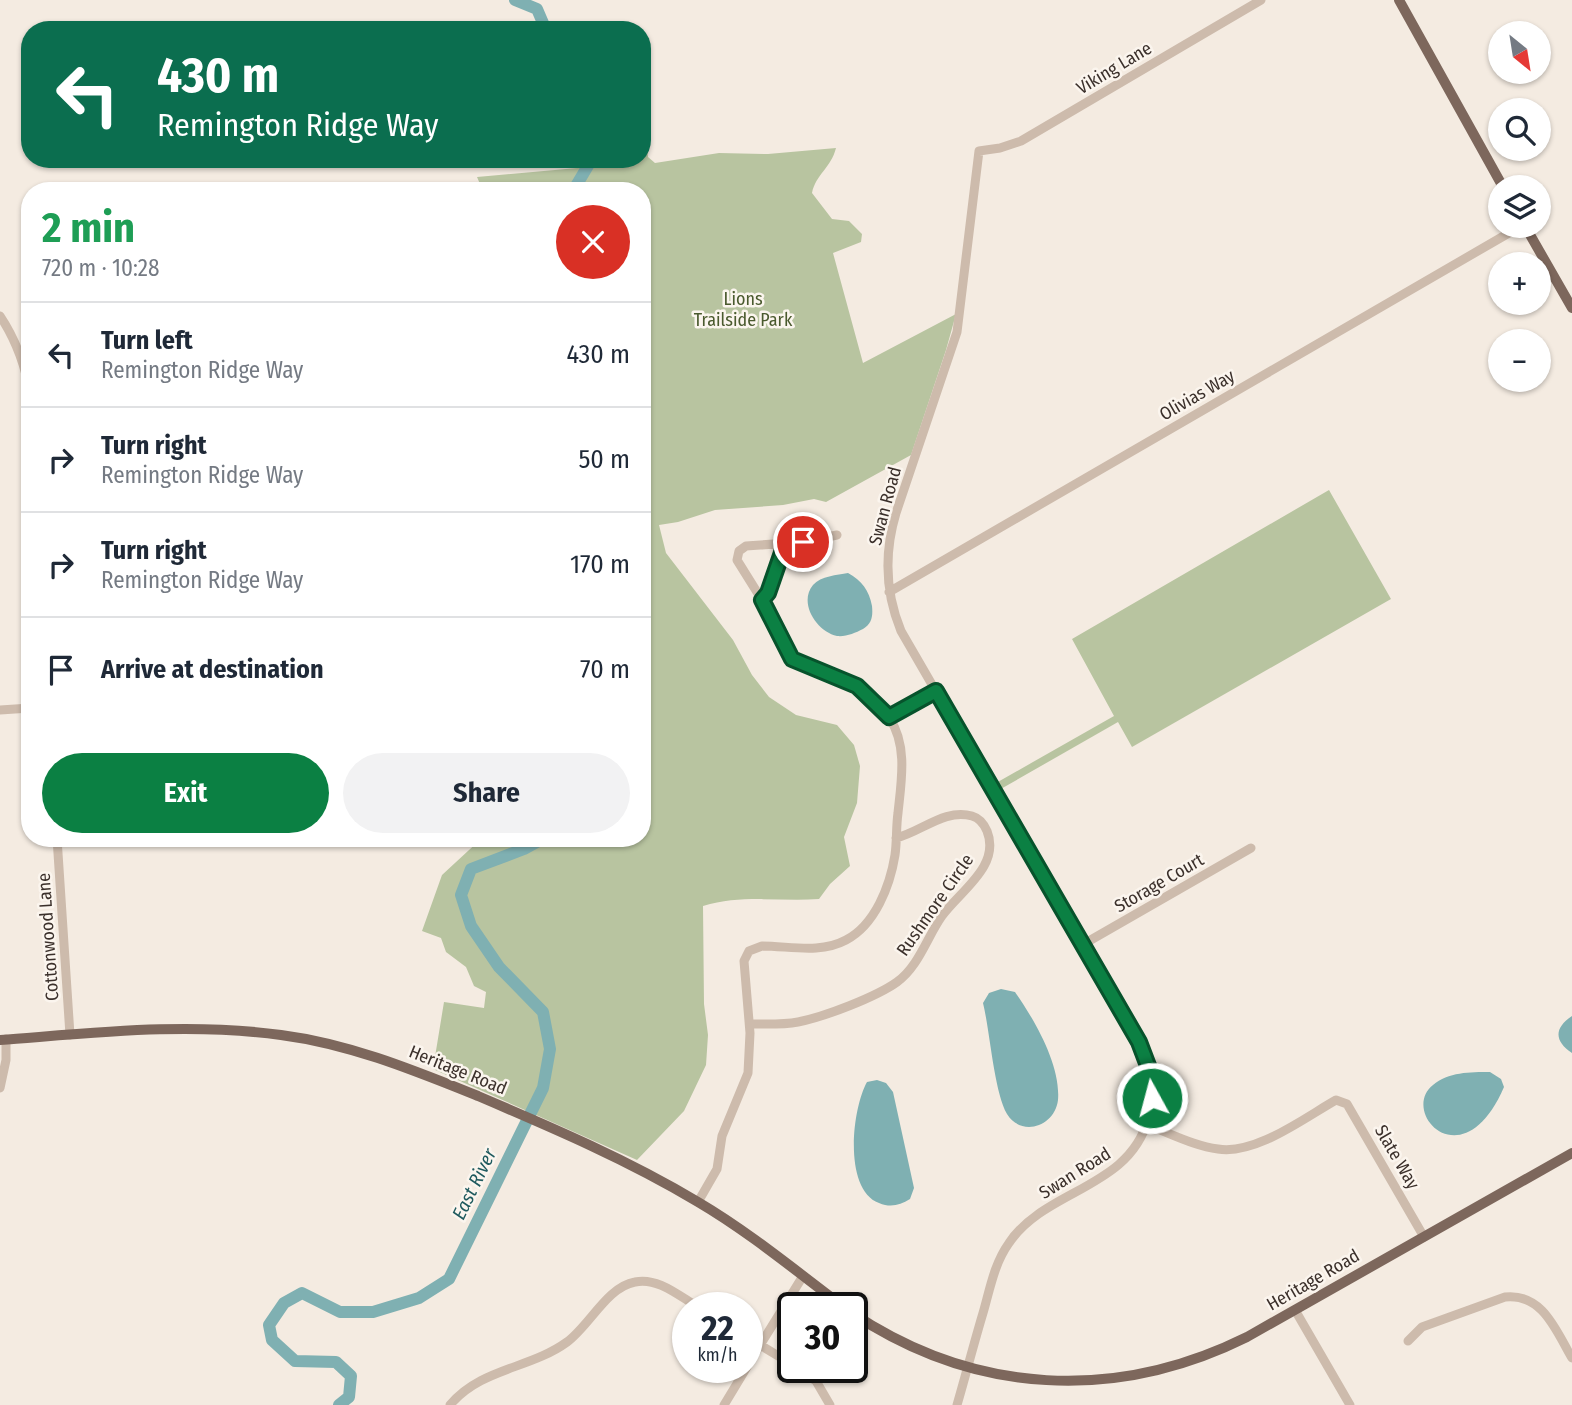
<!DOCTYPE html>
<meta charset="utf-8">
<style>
:root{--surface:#fff;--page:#f2f2f3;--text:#1f2937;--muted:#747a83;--line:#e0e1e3;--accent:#0b8043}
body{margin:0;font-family:"Fira Sans Condensed",sans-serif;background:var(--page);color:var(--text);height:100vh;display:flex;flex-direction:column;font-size:26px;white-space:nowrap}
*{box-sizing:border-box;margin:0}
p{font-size:23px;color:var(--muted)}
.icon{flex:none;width:38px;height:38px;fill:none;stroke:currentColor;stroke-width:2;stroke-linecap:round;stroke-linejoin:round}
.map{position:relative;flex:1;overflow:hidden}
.drawer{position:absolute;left:21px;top:182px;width:630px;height:665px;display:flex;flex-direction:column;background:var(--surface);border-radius:28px;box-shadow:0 2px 5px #0004}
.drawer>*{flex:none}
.top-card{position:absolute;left:21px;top:21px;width:630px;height:147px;border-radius:28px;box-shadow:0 2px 5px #0004;background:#0b6e4f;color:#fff;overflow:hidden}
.needle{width:46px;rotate:150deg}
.fabs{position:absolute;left:1488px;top:21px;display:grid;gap:14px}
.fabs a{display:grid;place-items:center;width:63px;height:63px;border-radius:50%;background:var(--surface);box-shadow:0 2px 5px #0004;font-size:35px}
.speed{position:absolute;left:672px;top:1292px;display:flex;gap:14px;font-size:35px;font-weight:700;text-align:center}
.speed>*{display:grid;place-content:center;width:91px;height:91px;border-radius:50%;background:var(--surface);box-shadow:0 2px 5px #0004;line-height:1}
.speed small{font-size:18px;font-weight:400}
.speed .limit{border:4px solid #111;border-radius:10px;background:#fff;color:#111}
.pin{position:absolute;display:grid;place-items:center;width:60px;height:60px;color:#fff;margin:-30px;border:4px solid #fff;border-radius:50%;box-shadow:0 2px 7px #0007}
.me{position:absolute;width:77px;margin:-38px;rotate:353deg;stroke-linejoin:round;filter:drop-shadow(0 0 5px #0008)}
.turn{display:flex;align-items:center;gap:24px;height:147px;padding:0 21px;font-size:32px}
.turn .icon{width:91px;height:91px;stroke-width:2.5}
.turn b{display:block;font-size:49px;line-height:60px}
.round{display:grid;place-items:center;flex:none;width:74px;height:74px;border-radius:37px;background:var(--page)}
.head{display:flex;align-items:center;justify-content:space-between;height:119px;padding:0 21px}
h1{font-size:42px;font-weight:700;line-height:52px;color:#1e9e55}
.cta{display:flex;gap:14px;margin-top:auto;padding:14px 21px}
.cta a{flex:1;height:80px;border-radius:42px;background:var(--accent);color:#fff;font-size:28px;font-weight:700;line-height:80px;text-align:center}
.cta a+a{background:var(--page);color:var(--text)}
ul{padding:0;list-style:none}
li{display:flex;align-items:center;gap:21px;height:105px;padding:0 21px;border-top:2px solid var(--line)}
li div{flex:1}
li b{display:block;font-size:26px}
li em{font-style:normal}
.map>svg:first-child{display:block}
.green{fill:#b8c4a0}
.water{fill:#7fb0b2}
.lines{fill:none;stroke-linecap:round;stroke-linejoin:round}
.river{stroke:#7fb0b2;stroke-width:12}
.minor{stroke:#cdbbac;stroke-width:9}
.major{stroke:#7d675c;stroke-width:10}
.route-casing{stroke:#07532c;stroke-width:18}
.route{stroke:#0b8043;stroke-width:12}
.labels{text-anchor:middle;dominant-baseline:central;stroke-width:5;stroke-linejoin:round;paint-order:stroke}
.street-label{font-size:18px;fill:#3b302b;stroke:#fbf5ee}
.park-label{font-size:18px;fill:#4a5a2e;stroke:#fbf5ee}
.water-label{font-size:19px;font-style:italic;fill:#1f5a5e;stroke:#fbf5ee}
</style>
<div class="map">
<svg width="1572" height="1405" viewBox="0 0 1572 1405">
<rect width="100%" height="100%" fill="#f4ebe1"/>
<path class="green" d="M 642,99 L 648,157 L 655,163 L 719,153 L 768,154 L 836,148 C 831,168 816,174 812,193 L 832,219 L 849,221 L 862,234 L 861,242 L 833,253 L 863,363 L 956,314 L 946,350 L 911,455 L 826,502 L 814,499 L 783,505 L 715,510 L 678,522 L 659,525 L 666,553 L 733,640 L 752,675 L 769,697 L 796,715 L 837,725 L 854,745 L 860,766 L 857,803 L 844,837 L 850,866 L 830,884 L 819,899 C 779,902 743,894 703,906 L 704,1004 L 708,1035 L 706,1065 L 684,1111 L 637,1160 L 433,1069 L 444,1002 L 484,1008 L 486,992 L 474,986 L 466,967 L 446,952 L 441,938 L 422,931 L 442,875 L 482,838 L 642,838 L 642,191 L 483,191 L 477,177 L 577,168 L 598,159 L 642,159 Z
M 1329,490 L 1391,599 L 1132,747 L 1118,722 L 999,790 L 996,783 L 1114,716 L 1072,639 Z"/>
<path class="water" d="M 848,573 C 862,581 869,590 872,606 C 873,616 872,624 863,629 C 855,633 846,637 837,636 C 817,632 798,603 813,585 C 821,576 837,575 848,573 Z
M 1001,989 L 1015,992 C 1034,1019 1061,1065 1058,1100 C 1055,1126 1022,1138 1007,1114 C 994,1091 990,1031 983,1003 L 989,993 Z
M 1572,1016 L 1572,1053 C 1554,1041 1554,1028 1572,1016 Z
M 1490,1072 L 1501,1079 L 1504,1087 C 1463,1182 1399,1112 1433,1085 C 1448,1072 1470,1072 1490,1072 Z
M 877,1080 L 886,1083 L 893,1092 L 914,1188 L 910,1199 C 900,1205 891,1208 879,1203 C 843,1189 852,1109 867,1082 Z"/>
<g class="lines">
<path class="river" d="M 515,0 L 537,9 L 546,30
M 573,191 L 592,159
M 339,1405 L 349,1397 L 351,1376 L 336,1362 L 295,1361 L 272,1340 L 269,1325 L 284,1303 L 302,1293 L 340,1312 L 373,1312 L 419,1298 L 449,1279 L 543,1088 L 550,1049 L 543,1012 L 499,967 L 471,926 L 461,895 L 471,869 L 524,849 L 544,838"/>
<path class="minor" d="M 0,316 C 16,340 25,365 30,393
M 889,592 L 1521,226
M 762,600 L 768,592 L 785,544
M 0,710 L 30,708
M 889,717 L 935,691
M 57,838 L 70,1035
M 1082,945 L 1251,848
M 750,1024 C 766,1024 782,1025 798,1022 C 824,1017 876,997 897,982 C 919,966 927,937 942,916 C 960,891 1001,866 987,831 C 984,824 979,818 972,816 C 945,808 921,832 896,838
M 0,1088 L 6,1060 L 6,1039
M 1147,1125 C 1170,1133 1194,1146 1218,1149 C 1256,1155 1304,1118 1336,1100 L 1347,1104 L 1424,1237
M 698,1202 L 717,1169 L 722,1136 L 748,1073 L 750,1033 L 744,961 L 749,951 L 762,946 C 790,946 820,954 846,940 C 875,925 890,886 895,855 C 897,841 896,827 898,813 C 901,783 908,746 890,719 C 861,675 828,684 792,659 L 762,600 L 737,560 L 739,551 L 746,546 L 803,542 L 837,535
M 1295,1310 L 1350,1405
M 747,1337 L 793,1365
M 1408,1341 L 1422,1327 L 1505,1297 C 1543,1293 1556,1331 1572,1358
M 747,1366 L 803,1276
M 796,1367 L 816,1381 L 830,1405
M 450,1405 C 481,1368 530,1369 567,1342 C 590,1325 607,1287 635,1282 C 658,1277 679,1296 698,1307
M 724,1405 L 747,1367
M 957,1405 C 966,1374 974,1343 983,1313 C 990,1289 994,1264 1009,1243 C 1045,1189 1129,1189 1148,1119 C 1156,1092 1150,1067 1139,1042 L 901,631 C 885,592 884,553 896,513 L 957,332 L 979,151 L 1000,148 L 1021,141 L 1261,0"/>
<path class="major" d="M 1399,0 L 1503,187
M 1525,226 L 1572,308
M 0,1040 C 93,1033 187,1022 281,1035 C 350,1044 413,1070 478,1096 C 553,1128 628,1160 698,1202 C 749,1232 796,1271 844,1307
M 852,1313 C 975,1395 1116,1402 1247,1337 L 1572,1153"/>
</g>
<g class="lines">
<g class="route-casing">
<path id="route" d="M 803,542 L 785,544 L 768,593 L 762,600 L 792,659 L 857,686 L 889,717 L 936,691 L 1139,1042 L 1150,1071 L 1152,1098"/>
</g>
<use href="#route" class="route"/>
</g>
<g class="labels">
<g class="street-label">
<text transform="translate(1114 68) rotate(-31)">Viking Lane</text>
<text transform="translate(1197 395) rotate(-30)">Olivias Way</text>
<text transform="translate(885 506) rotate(-75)">Swan Road</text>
<text transform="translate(1159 883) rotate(-30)">Storage Court</text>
<text transform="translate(935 905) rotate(-55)">Rushmore Circle</text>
<text transform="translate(48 937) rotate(-94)">Cottonwood Lane</text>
<text transform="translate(458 1070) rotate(22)">Heritage Road</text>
<text transform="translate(1397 1157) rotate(60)">Slate Way</text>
<text transform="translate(1075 1173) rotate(-32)">Swan Road</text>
<text transform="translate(1313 1280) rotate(-30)">Heritage Road</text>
</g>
<g class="park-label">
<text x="743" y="299">Lions<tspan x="743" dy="21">Trailside Park</tspan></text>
</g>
<g class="water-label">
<text transform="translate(474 1184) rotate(-64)">East River</text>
</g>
</g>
</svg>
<div class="fabs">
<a><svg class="needle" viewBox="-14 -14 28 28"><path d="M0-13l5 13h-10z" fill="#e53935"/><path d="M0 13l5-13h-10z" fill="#747a83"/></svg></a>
<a><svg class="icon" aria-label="search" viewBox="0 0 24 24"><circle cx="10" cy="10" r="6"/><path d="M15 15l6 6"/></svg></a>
<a><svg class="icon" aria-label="layers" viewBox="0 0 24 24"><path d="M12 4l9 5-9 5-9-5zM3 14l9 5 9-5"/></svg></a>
<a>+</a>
<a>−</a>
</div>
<div class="speed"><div>22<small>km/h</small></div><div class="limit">30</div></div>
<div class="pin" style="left:803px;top:542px;background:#d93025"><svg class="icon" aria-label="arrive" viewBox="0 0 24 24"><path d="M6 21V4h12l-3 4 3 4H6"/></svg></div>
<svg class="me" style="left:1152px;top:1098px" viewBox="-20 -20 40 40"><circle r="17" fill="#0b8043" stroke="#fff" stroke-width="3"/><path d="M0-11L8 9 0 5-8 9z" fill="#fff"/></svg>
<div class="top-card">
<div class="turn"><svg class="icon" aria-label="left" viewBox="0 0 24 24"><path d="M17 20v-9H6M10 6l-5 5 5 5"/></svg><div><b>430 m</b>Remington Ridge Way</div></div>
</div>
<section class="drawer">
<div class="head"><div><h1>2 min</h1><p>720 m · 10:28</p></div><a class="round" style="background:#d93025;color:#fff"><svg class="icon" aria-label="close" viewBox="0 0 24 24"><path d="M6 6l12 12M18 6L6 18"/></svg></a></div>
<ul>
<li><svg class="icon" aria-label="left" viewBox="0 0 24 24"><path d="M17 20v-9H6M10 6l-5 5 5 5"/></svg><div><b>Turn left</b><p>Remington Ridge Way</p></div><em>430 m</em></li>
<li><svg class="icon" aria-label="right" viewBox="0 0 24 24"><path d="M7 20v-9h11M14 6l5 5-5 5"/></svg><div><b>Turn right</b><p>Remington Ridge Way</p></div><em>50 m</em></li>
<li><svg class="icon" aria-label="right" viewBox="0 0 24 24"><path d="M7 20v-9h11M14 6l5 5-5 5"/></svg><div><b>Turn right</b><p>Remington Ridge Way</p></div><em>170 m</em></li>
<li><svg class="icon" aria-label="arrive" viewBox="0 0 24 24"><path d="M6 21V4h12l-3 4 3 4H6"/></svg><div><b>Arrive at destination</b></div><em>70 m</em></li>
</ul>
<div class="cta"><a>Exit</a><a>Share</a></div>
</section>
</div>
